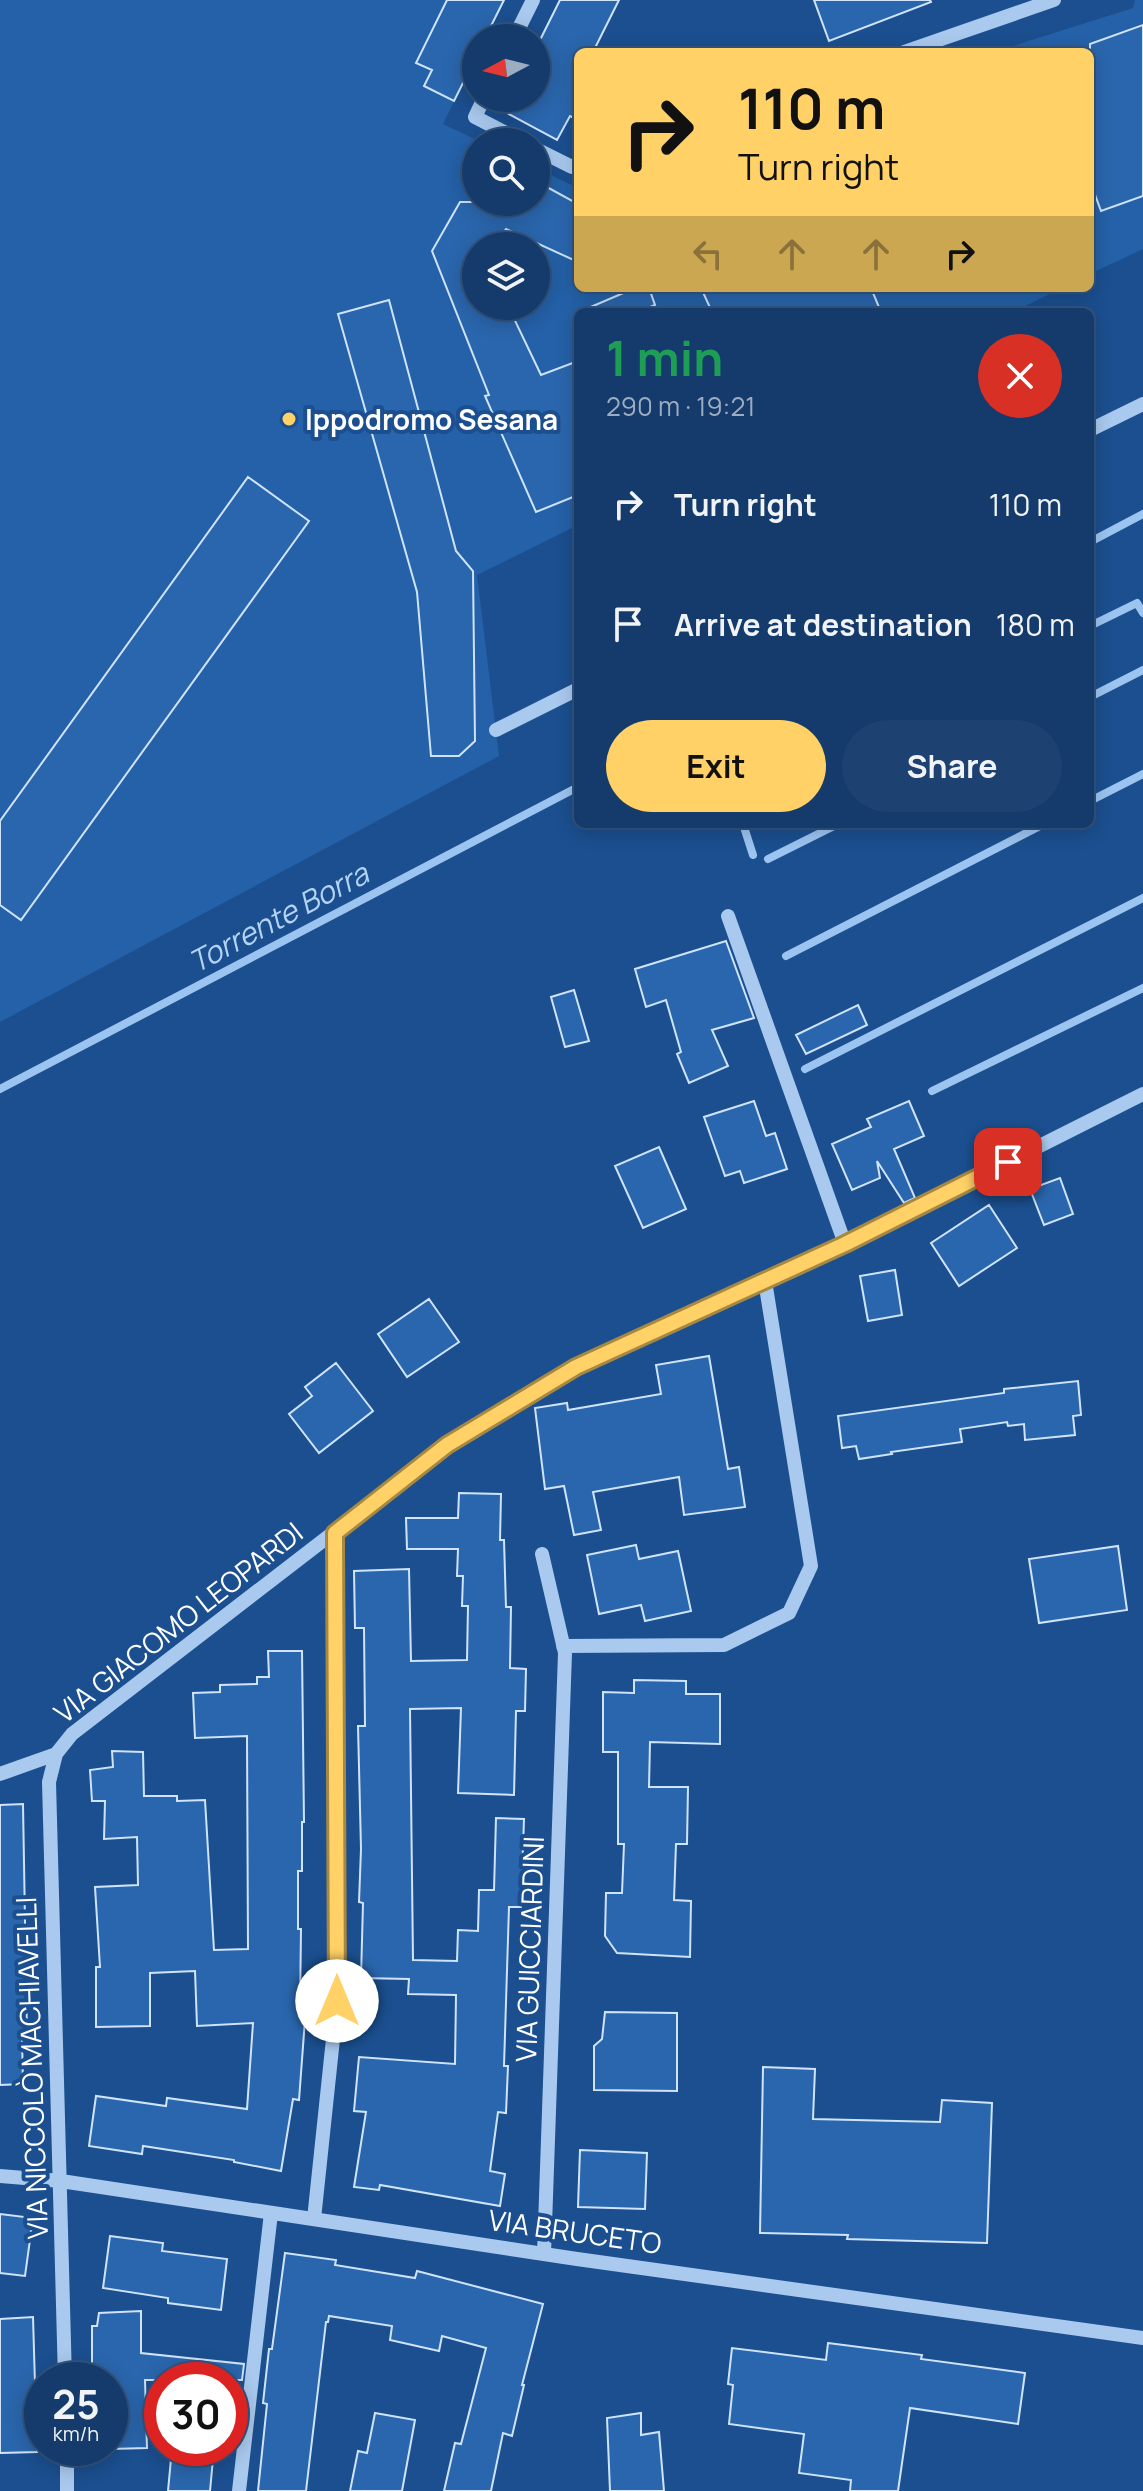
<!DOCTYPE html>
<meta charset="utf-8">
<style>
:root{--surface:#143b6b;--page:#1d4271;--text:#f1f3f6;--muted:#9dadc1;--line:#33557e;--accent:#ffd166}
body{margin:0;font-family:Manrope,sans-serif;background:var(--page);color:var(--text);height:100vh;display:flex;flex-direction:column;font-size:30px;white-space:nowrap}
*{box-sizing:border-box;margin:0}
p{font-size:26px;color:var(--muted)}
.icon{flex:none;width:44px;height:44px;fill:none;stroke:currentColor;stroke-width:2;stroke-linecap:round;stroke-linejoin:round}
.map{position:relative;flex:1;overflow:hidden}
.drawer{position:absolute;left:574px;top:308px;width:520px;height:520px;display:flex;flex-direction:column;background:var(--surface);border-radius:12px;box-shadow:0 4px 20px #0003,0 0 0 2px var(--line)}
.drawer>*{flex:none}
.guide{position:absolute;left:574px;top:48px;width:520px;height:244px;border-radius:12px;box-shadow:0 4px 20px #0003,0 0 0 2px var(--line);background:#ffd166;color:#111;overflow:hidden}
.needle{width:52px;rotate:263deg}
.fabs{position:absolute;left:462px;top:24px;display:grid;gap:16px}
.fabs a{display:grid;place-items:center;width:88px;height:88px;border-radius:50%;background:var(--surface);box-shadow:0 4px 20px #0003,0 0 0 2px var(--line);font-size:40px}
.speed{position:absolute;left:24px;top:2362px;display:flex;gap:16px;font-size:40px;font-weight:700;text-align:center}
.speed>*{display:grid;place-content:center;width:104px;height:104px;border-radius:50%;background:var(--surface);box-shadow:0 4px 20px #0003,0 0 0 2px var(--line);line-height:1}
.speed small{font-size:20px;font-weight:400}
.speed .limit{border:12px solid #d22;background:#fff;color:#111}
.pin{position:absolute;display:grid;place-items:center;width:68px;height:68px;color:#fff;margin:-34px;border-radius:16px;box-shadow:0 4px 12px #0006}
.me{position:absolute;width:88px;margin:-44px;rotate:0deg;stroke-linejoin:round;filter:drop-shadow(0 0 6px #0008)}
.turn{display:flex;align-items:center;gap:28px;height:168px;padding:0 32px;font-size:36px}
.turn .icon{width:104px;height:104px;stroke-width:2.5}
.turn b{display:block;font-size:56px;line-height:68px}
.lanes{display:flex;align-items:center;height:76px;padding:0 32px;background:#0003;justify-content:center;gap:40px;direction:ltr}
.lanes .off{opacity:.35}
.round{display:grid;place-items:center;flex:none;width:84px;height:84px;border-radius:42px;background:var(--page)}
.head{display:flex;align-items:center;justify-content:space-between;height:136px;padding:0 32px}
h1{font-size:48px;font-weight:700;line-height:60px;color:#1e9e55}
.primary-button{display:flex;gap:16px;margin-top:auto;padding:16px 32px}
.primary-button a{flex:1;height:92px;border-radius:48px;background:var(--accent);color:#111;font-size:32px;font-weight:700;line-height:92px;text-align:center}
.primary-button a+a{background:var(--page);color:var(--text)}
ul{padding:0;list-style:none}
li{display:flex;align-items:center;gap:24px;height:120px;padding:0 32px}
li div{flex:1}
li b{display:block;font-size:30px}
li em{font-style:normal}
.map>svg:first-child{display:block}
.green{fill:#2461a8;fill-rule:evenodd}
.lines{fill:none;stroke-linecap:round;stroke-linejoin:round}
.stream{stroke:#9cc4f0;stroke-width:8}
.building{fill:#2a66ad;stroke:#cfe3fa;stroke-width:2}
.minor{stroke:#a9c9ee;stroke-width:14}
.route-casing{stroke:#a68842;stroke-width:20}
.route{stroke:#ffd166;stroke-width:14}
.poi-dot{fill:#ffd166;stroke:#1b4f8f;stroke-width:3}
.labels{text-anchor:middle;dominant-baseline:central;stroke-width:8;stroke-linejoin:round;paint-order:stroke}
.poi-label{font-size:28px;font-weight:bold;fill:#fff;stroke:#1b4f8f;text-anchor:start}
.street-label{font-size:28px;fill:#fff;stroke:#1b4f8f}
.water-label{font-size:30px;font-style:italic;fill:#b5d3f5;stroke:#1b4f8f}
</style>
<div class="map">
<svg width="1143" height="2491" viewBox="0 0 1143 2491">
<rect width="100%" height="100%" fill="#1b4f8f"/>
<path class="green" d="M 0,0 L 504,0 L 485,38 L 476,38 L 476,57 L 443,124 L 481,142 L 476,142 L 476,202 L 536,202 L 536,168 L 574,186 L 578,184 L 578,288 L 1062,288 L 1013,312 L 578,312 L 578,525 L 477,575 L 499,756 L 0,1022 ZM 476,246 L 536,246 L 536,306 L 476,306 Z
M 1135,0 L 1143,0 L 1143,249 L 1090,274 L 1090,52 L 994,52 L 1133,8 Z"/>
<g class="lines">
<path class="stream" d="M 1090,542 L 1143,514
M 1090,626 L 1137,603 L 1143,613
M 1090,697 L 1143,670
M 1090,801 L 1143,774
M 743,824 L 753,855
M 768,859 L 838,824
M 786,956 L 1044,824
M 805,1069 L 1143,898
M 0,1089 L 578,787
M 932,1091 L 1143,988"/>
</g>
<path class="building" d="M 447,0 L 504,0 L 485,38 L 476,38 L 476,57 L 454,101 L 424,86 L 432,70 L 416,63 Z
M 560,0 L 619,0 L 593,52 L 578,52 L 578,120 L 570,116 L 557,140 L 492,105 L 494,98 L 536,98 L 536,48 Z
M 814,0 L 930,0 L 931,2 L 829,41 Z
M 1143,25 L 1143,196 L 1101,211 L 1090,181 L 1090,44 Z
M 536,181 L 578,204 L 578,262 L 506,229 L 495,246 L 476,246 L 476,306 L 508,306 L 541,375 L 578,361 L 578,495 L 536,512 L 485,396 L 489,395 L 432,251 L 460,202 L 536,202 Z
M 635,288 L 649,288 L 655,305 L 638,312 L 579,312 Z
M 701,288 L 871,288 L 881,312 L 712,312 Z
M 389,300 L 456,551 L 473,571 L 475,741 L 459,756 L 431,756 L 417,592 L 338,314 Z
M 248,477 L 309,521 L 21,920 L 0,905 L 0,821 Z
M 726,941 L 754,1018 L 712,1030 L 728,1066 L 689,1083 L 677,1054 L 681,1052 L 666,1000 L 646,1007 L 635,969 Z
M 574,990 L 589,1041 L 565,1047 L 551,997 Z
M 858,1005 L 867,1025 L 806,1054 L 796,1035 Z
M 754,1101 L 766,1136 L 775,1133 L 787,1169 L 744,1183 L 740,1171 L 725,1176 L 704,1117 Z
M 909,1101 L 924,1136 L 894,1149 L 915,1198 L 904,1203 L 877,1161 L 880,1178 L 852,1190 L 832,1144 L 871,1127 L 867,1119 Z
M 659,1147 L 686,1209 L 643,1228 L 615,1166 Z
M 1060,1178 L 1073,1214 L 1044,1225 L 1030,1189 Z
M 989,1205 L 1017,1248 L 959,1286 L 931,1243 Z
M 895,1270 L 902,1315 L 868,1321 L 860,1276 Z
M 429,1299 L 459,1342 L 407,1377 L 378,1334 Z
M 709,1356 L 728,1469 L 739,1467 L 745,1507 L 684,1515 L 679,1477 L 593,1492 L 601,1530 L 574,1535 L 564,1486 L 545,1489 L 535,1408 L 567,1403 L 568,1410 L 661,1394 L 656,1365 Z
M 336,1363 L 373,1411 L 319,1453 L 289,1414 L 312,1396 L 305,1387 Z
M 1078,1381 L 1081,1415 L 1073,1416 L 1075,1435 L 1025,1440 L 1024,1424 L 1008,1426 L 1007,1422 L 960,1429 L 962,1442 L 891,1452 L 892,1454 L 859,1459 L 856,1446 L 842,1448 L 838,1416 L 1004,1393 L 1004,1389 Z
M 459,1493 L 501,1494 L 500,1540 L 504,1540 L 506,1607 L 511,1607 L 510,1668 L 526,1669 L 525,1711 L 516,1711 L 514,1795 L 458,1793 L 461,1708 L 410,1709 L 413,1960 L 457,1961 L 458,1930 L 478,1931 L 479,1890 L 494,1890 L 496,1818 L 524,1819 L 521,1907 L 509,1907 L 504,2066 L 508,2066 L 506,2113 L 498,2112 L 490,2171 L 505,2174 L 500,2206 L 380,2185 L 379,2190 L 354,2187 L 366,2112 L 354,2111 L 359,2057 L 455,2064 L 456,1995 L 408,1994 L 409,1979 L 361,1978 L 363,1903 L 359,1902 L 361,1849 L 358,1726 L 365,1726 L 364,1628 L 355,1628 L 354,1571 L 409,1569 L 411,1661 L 467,1660 L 468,1606 L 462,1606 L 463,1576 L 457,1576 L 458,1549 L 407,1549 L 406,1518 L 458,1518 Z
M 636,1545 L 639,1559 L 678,1551 L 691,1611 L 645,1621 L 641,1605 L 599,1614 L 587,1555 Z
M 1118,1546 L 1127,1610 L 1039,1623 L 1029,1559 Z
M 268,1651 L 302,1651 L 304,1822 L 302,1822 L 302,1871 L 298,1871 L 298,1929 L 301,1929 L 300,2006 L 306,2006 L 299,2100 L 293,2099 L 281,2171 L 234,2162 L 234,2160 L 143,2146 L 142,2154 L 89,2146 L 96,2096 L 166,2106 L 167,2098 L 247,2109 L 253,2023 L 197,2026 L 195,1971 L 150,1973 L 150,2026 L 96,2027 L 96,1967 L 100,1967 L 95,1887 L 138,1885 L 137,1837 L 104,1839 L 105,1801 L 92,1801 L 90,1770 L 113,1767 L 112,1751 L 143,1752 L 144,1796 L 177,1796 L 177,1801 L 205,1800 L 214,1950 L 248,1949 L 247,1736 L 195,1738 L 193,1693 L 220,1692 L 220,1685 L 257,1684 L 257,1677 L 269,1677 Z
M 634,1680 L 686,1681 L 686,1694 L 720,1694 L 720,1744 L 650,1742 L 649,1787 L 688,1787 L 687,1844 L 676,1844 L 674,1900 L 691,1901 L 690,1957 L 617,1953 L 605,1936 L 606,1893 L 622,1893 L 624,1844 L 618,1844 L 618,1752 L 603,1752 L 603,1692 L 634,1693 Z
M 23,1804 L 27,2037 L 22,2037 L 23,2084 L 0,2085 L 0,1805 Z
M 605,2012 L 677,2013 L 677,2091 L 594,2090 L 594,2046 L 602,2039 Z
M 763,2067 L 815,2069 L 813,2119 L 940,2122 L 942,2100 L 992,2103 L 987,2243 L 847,2239 L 848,2235 L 760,2233 Z
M 580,2150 L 647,2153 L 645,2209 L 578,2207 Z
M 0,2214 L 33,2218 L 25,2276 L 0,2273 Z
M 110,2236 L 163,2243 L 162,2251 L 227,2259 L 221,2310 L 168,2303 L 168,2298 L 103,2288 Z
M 285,2253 L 336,2260 L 335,2265 L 415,2278 L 417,2271 L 543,2304 L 522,2385 L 524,2385 L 512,2436 L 503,2433 L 491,2491 L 444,2491 L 455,2443 L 461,2444 L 486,2348 L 442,2336 L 439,2351 L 390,2340 L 392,2326 L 329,2316 L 328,2322 L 326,2322 L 306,2491 L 258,2491 L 267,2404 L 263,2403 L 269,2349 L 272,2349 Z
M 141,2311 L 141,2353 L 244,2364 L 242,2380 L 145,2380 L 147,2448 L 110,2449 L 110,2377 L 92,2377 L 92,2326 L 97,2326 L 99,2313 Z
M 33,2317 L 37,2452 L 0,2453 L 0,2319 Z
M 828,2343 L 922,2355 L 921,2359 L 1025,2373 L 1018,2424 L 910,2408 L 898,2491 L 850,2491 L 851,2480 L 799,2473 L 804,2434 L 729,2424 L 733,2385 L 728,2384 L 732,2348 L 826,2360 Z
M 375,2413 L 415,2420 L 402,2491 L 350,2491 L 358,2451 L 367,2453 Z
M 641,2413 L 641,2435 L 659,2432 L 664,2491 L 610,2491 L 607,2418 Z
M 172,2448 L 214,2448 L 210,2491 L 168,2491 Z"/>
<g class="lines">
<path class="minor" d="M 514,38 L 533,0
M 904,52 L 1054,0
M 484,98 L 475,117 L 523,142
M 536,149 L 572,167 L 578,165
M 1090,430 L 1143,404
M 496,730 L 578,689
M 728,916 L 845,1244
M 542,1554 L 565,1653 L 544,2254
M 563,1646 L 724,1645 L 789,1613 L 811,1566 L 765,1281
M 56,1754 L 49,1782 L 65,2380
M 0,1774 L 56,1754 L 72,1734 L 447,1445 L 576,1367 L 845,1244 L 1143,1094
M 0,2176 L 61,2181 L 577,2259 L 1143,2338
M 314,2219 L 337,2001 L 335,1533
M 67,2448 L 67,2491
M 239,2491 L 271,2213"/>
</g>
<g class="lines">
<g class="route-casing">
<path id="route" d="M 337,2001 L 335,1533 L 447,1445 L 576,1367 L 845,1244 L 1008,1162"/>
</g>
<use href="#route" class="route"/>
</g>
<circle class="poi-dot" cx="289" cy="419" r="8"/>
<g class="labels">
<g class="poi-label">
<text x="305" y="419">Ippodromo Sesana</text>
</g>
<g class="street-label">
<text transform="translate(178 1622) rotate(-38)">VIA GIACOMO LEOPARDI</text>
<text transform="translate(529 1949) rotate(-88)">VIA GUICCIARDINI</text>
<text transform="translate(31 2068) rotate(-92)">VIA NICCOLÒ MACHIAVELLI</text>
<text transform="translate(575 2231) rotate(8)">VIA BRUCETO</text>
</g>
<g class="water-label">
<text transform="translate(278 917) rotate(-28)">Torrente Borra</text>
</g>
</g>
</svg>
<div class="fabs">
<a><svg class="needle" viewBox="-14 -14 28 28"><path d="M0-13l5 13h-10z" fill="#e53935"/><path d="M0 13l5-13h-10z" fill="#9dadc1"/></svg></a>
<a><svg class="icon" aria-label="search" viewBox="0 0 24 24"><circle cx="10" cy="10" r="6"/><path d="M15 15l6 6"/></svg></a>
<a><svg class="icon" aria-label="layers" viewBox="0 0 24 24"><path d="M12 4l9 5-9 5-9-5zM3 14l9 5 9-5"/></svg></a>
</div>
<div class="speed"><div>25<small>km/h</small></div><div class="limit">30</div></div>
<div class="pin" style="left:1008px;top:1162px;background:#d93025"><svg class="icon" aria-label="arrive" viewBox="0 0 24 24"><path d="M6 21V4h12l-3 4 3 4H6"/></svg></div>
<svg class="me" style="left:337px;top:2001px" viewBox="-20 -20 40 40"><circle r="19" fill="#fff"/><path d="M0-13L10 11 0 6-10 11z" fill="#ffd166"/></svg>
<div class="guide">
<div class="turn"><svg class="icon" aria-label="right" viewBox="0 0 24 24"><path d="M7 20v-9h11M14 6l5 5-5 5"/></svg><div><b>110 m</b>Turn right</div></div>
<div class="lanes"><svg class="icon off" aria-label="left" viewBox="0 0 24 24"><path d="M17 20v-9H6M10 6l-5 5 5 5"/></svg><svg class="icon off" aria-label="ahead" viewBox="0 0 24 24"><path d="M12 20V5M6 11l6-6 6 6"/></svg><svg class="icon off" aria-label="ahead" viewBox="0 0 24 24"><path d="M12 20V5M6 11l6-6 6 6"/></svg><svg class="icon" aria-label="right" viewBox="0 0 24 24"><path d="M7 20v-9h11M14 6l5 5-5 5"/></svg></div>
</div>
<section class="drawer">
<div class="head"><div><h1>1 min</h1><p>290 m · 19:21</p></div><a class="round" style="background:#d93025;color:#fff"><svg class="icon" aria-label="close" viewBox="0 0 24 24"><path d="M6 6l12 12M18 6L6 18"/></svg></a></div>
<ul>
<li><svg class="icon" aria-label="right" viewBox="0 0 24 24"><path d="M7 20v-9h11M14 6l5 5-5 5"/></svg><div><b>Turn right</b></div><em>110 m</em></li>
<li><svg class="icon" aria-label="arrive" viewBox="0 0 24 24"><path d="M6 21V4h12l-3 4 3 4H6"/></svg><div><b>Arrive at destination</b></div><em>180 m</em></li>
</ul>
<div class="primary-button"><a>Exit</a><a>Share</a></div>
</section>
</div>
